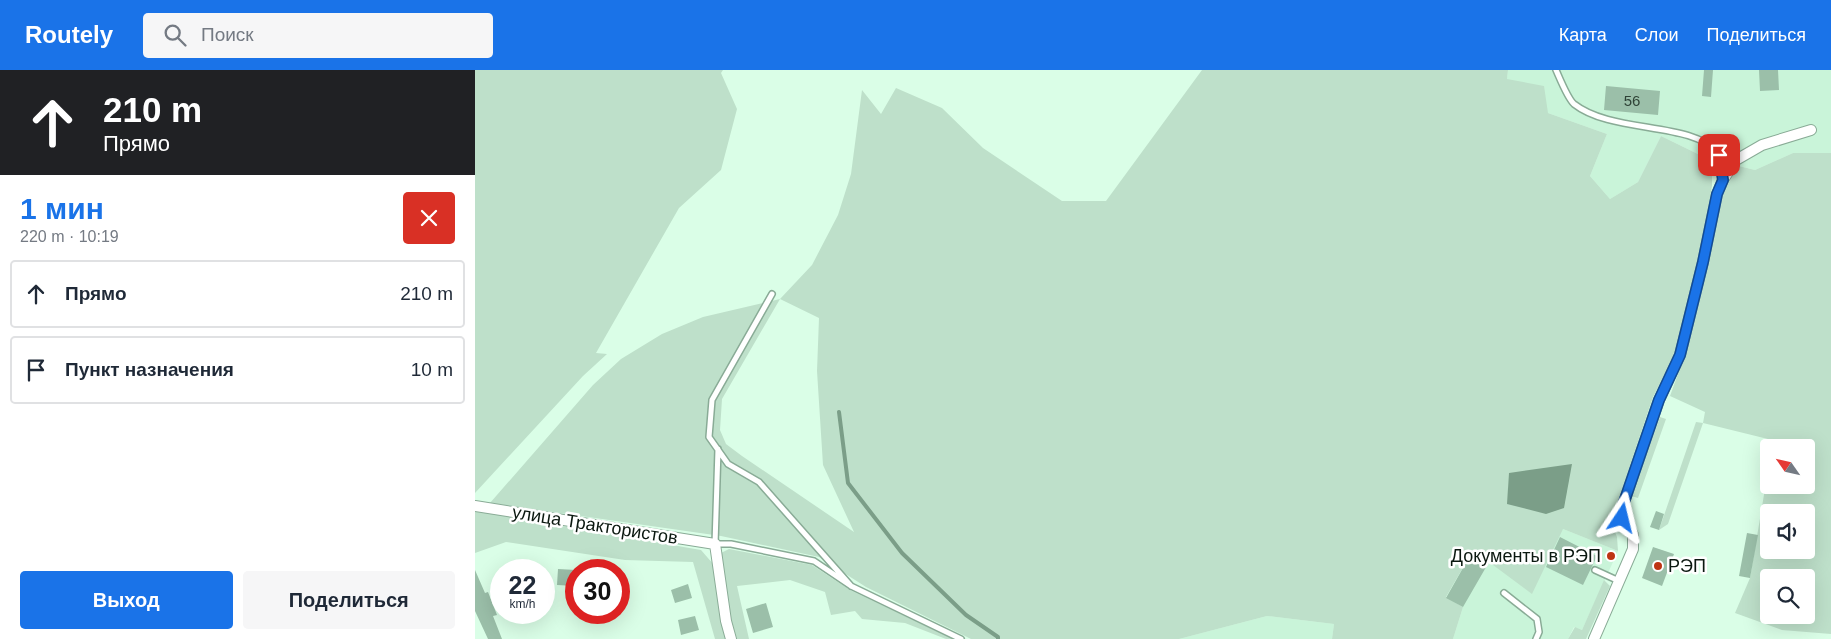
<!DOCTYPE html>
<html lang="ru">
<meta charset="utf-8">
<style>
:root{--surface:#fff;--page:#f6f6f7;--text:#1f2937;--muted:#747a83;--line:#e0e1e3;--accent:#1a73e8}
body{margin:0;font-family:Arial,sans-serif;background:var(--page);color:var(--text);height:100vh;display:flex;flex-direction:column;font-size:19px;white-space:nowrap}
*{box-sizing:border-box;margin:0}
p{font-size:16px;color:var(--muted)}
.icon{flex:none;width:28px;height:28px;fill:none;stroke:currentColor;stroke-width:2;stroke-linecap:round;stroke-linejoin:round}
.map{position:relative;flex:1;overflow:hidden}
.side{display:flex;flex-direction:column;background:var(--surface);width:475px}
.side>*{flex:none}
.guide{background:#202124;color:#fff;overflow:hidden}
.needle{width:32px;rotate:304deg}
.tools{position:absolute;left:1285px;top:369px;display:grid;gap:10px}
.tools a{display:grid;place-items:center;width:55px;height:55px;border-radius:5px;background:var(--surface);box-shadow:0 5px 20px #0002;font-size:25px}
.speed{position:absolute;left:15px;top:489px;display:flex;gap:10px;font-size:25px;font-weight:700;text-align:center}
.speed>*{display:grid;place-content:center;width:65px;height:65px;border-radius:50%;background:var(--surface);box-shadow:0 5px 20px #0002;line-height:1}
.speed small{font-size:12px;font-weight:400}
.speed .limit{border:8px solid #d22;background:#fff;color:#111}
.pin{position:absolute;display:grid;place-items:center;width:42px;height:42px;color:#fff;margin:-21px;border-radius:10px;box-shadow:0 2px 8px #0006}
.me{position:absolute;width:55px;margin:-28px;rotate:10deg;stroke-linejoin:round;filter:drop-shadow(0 0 4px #0008)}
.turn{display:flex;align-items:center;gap:18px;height:105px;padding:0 20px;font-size:22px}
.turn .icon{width:65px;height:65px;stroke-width:2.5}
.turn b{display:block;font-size:35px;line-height:42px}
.round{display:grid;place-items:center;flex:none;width:52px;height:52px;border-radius:5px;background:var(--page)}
.head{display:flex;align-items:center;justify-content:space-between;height:85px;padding:0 20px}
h1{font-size:30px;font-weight:800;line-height:38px;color:var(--accent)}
.action{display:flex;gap:10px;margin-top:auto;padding:10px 20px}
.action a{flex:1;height:58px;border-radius:5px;background:var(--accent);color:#fff;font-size:20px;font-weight:800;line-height:58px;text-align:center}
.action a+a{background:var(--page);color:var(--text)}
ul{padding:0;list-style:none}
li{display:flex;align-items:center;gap:15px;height:68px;margin:0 10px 8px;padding:0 10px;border:2px solid var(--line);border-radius:5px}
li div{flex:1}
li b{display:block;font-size:19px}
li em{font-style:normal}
header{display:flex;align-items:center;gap:30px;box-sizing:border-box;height:70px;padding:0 25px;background:var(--accent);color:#fff}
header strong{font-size:24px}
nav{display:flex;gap:28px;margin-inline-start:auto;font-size:18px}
.search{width:350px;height:45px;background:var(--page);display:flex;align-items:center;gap:12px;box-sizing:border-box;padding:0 18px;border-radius:5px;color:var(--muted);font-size:19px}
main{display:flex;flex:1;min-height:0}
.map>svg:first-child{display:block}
.built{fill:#c9f4d9}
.green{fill:#bee0ca;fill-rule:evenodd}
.water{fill:#7b9e88}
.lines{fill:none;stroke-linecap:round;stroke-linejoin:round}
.stream{stroke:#7b9e88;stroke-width:4}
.building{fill:#9bbfa9}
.service-casing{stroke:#89ab96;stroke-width:8}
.minor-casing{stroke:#89ab96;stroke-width:12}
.service{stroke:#fff;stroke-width:5}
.minor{stroke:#fff;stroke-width:10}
.route-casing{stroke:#114b97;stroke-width:12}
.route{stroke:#1a73e8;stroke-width:9}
.poi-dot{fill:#be3414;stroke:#fff;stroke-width:2}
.labels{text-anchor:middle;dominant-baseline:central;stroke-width:5;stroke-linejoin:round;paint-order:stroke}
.number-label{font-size:15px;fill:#2f4236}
.street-label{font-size:18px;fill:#0b1810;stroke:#fff}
.poi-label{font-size:18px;fill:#0b1810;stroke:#fff;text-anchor:end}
</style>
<header>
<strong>Routely</strong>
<div class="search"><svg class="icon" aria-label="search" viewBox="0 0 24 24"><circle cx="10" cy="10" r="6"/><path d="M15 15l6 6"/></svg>Поиск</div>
<nav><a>Карта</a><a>Слои</a><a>Поделиться</a></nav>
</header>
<main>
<section class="side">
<div class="guide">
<div class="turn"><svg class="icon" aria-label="ahead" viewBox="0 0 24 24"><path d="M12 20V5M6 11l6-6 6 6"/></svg><div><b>210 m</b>Прямо</div></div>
</div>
<div class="head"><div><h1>1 мин</h1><p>220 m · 10:19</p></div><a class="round" style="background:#d93025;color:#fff"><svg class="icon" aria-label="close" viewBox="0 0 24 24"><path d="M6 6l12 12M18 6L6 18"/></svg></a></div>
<ul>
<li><svg class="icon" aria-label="ahead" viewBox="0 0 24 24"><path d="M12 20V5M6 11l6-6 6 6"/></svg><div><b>Прямо</b></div><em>210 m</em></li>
<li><svg class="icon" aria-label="arrive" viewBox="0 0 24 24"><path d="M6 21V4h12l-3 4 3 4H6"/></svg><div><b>Пункт назначения</b></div><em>10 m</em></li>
</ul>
<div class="action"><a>Выход</a><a>Поделиться</a></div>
</section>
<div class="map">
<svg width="1356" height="569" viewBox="0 0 1356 569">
<rect width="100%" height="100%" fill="#dafee7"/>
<path class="built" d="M 1033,0 L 1356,0 L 1356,83 L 1318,83 L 1280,100 L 1229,87 L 1186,66 L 1163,112 L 1135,129 L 1115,106 L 1132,64 L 1073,43 L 1032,9 Z
M 1088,459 L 1143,481 L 1107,560 L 1099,557 L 1093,569 L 978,569 L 988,537 L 971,528 L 997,482 L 1014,492 Z
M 792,546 L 859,554 L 857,569 L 704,569 Z"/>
<path class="green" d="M 0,0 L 248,0 L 246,3 L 262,39 L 246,100 L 204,138 L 121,283 L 132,284 L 108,306 L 0,423 Z
M 727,0 L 1033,0 L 1032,9 L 1069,16 L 1073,43 L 1132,64 L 1115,106 L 1135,129 L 1163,112 L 1186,66 L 1229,87 L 1237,89 L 1237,116 L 1224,190 L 1200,284 L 1178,327 L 1136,452 L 1142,467 L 1143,481 L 1088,459 L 1057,524 L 1014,492 L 997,482 L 971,527 L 988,537 L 978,569 L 857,569 L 859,554 L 792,546 L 704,569 L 496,569 L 391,517 L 344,487 L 246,466 L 15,433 L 118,315 L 146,289 L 187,264 L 228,247 L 305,229 L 337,195 L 363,145 L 376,104 L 387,20 L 406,44 L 421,18 L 467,38 L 508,78 L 587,131 L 631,131 ZM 305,229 L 344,248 L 342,301 L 348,395 L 379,462 L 267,386 L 251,374 L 245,360 L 247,329 Z
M 1318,83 L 1356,83 L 1356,564 L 1307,560 L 1260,543 L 1275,508 L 1294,395 L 1294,415 L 1331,415 L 1331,378 L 1296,377 L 1297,370 L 1228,353 L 1193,454 L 1184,460 L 1221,352 L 1228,353 L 1230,342 L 1195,326 L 1208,290 L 1248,122 L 1264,96 L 1280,100 ZM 1294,442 L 1331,442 L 1331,480 L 1294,480 ZM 1294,508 L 1331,508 L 1331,545 L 1294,545 Z
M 1185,347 L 1191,349 L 1163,428 L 1156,426 Z
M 0,441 L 226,480 L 239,495 L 252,569 L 240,569 L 218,492 L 150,490 L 31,472 L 0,483 Z
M 254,479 L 337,495 L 375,520 L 478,569 L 471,569 L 430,553 L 387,549 L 380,541 L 356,545 L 350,522 L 315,510 L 262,516 L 274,569 L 262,569 L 255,546 L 246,483 Z
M 1129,510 L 1135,516 L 1111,569 L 1093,569 L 1100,557 L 1107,560 Z"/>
<path class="water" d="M 1097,394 L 1089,438 L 1071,444 L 1032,434 L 1034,403 Z"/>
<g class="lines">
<path class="stream" d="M 364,342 L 373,413 L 427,483 L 491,545 L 523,567 L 523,569"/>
</g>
<path class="building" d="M 1229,0 L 1238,0 L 1236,27 L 1227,26 Z
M 1284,0 L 1303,0 L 1304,20 L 1285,21 Z
M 1131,16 L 1185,21 L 1183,45 L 1129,40 Z
M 1181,441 L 1189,444 L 1184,460 L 1175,457 Z
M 1272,463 L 1283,465 L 1275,508 L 1264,506 Z
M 1085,467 L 1122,486 L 1108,515 L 1071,497 Z
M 1178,477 L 1199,484 L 1187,516 L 1167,508 Z
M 997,482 L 1014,492 L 988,537 L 971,528 Z
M 83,499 L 101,500 L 101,516 L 82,515 Z
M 0,500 L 10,523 L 13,522 L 22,545 L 18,546 L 27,569 L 13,569 L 0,541 Z
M 213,514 L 217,528 L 200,533 L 196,520 Z
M 291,533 L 298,557 L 278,563 L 271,539 Z
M 220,546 L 224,560 L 206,565 L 203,550 Z"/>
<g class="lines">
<g class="service-casing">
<path id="service" d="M 1081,0 C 1085,9 1093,29 1099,34 C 1137,64 1217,51 1243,83 C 1247,89 1247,102 1248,109
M 297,224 L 237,330 L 234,367 L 253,394 L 284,412 L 376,516
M 243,379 L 240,474 L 256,474 L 339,491 L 376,516 L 486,569
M 1120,500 L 1144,511
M 1029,523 L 1062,549 L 1064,562 L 1061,569"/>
</g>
<g class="minor-casing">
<path id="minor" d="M 0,436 L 240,474 L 251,551 L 256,569
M 1119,569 L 1158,479 L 1158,465 L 1147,448 L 1148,435 L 1184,330 L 1205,285 L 1228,192 L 1242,124 L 1248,110 L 1261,90 L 1287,75 L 1336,60"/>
</g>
<use href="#service" class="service"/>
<use href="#minor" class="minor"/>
</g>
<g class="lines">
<g class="route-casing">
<path id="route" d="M 1147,448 L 1148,435 L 1184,330 L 1205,285 L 1228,192 L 1242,124 L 1248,110 L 1244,85"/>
</g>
<use href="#route" class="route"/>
</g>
<g class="poi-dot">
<circle cx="1136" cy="486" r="5"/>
<circle cx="1183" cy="496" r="5"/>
</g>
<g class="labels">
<g class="number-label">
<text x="1157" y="30">56</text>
</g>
<g class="street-label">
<text transform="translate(120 455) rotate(9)">улица Трактористов</text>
</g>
<g class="poi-label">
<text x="1126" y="486">Документы в РЭП</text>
<text x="1193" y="496" text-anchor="start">РЭП</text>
</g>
</g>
</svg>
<div class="tools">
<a><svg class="needle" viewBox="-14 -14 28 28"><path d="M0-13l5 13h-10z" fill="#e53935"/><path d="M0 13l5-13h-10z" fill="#747a83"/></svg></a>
<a><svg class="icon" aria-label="sound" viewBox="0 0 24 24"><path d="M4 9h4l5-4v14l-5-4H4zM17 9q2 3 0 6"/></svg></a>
<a><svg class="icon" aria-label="search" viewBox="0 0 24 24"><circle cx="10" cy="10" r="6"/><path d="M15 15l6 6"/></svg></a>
</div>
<div class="speed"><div>22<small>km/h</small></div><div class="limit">30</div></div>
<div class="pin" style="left:1244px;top:85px;background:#d93025"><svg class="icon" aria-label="arrive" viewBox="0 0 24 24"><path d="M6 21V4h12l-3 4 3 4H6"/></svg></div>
<svg class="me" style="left:1147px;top:448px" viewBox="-20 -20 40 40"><path d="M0-17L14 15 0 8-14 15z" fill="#1a73e8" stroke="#fff" stroke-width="4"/></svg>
</div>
</main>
